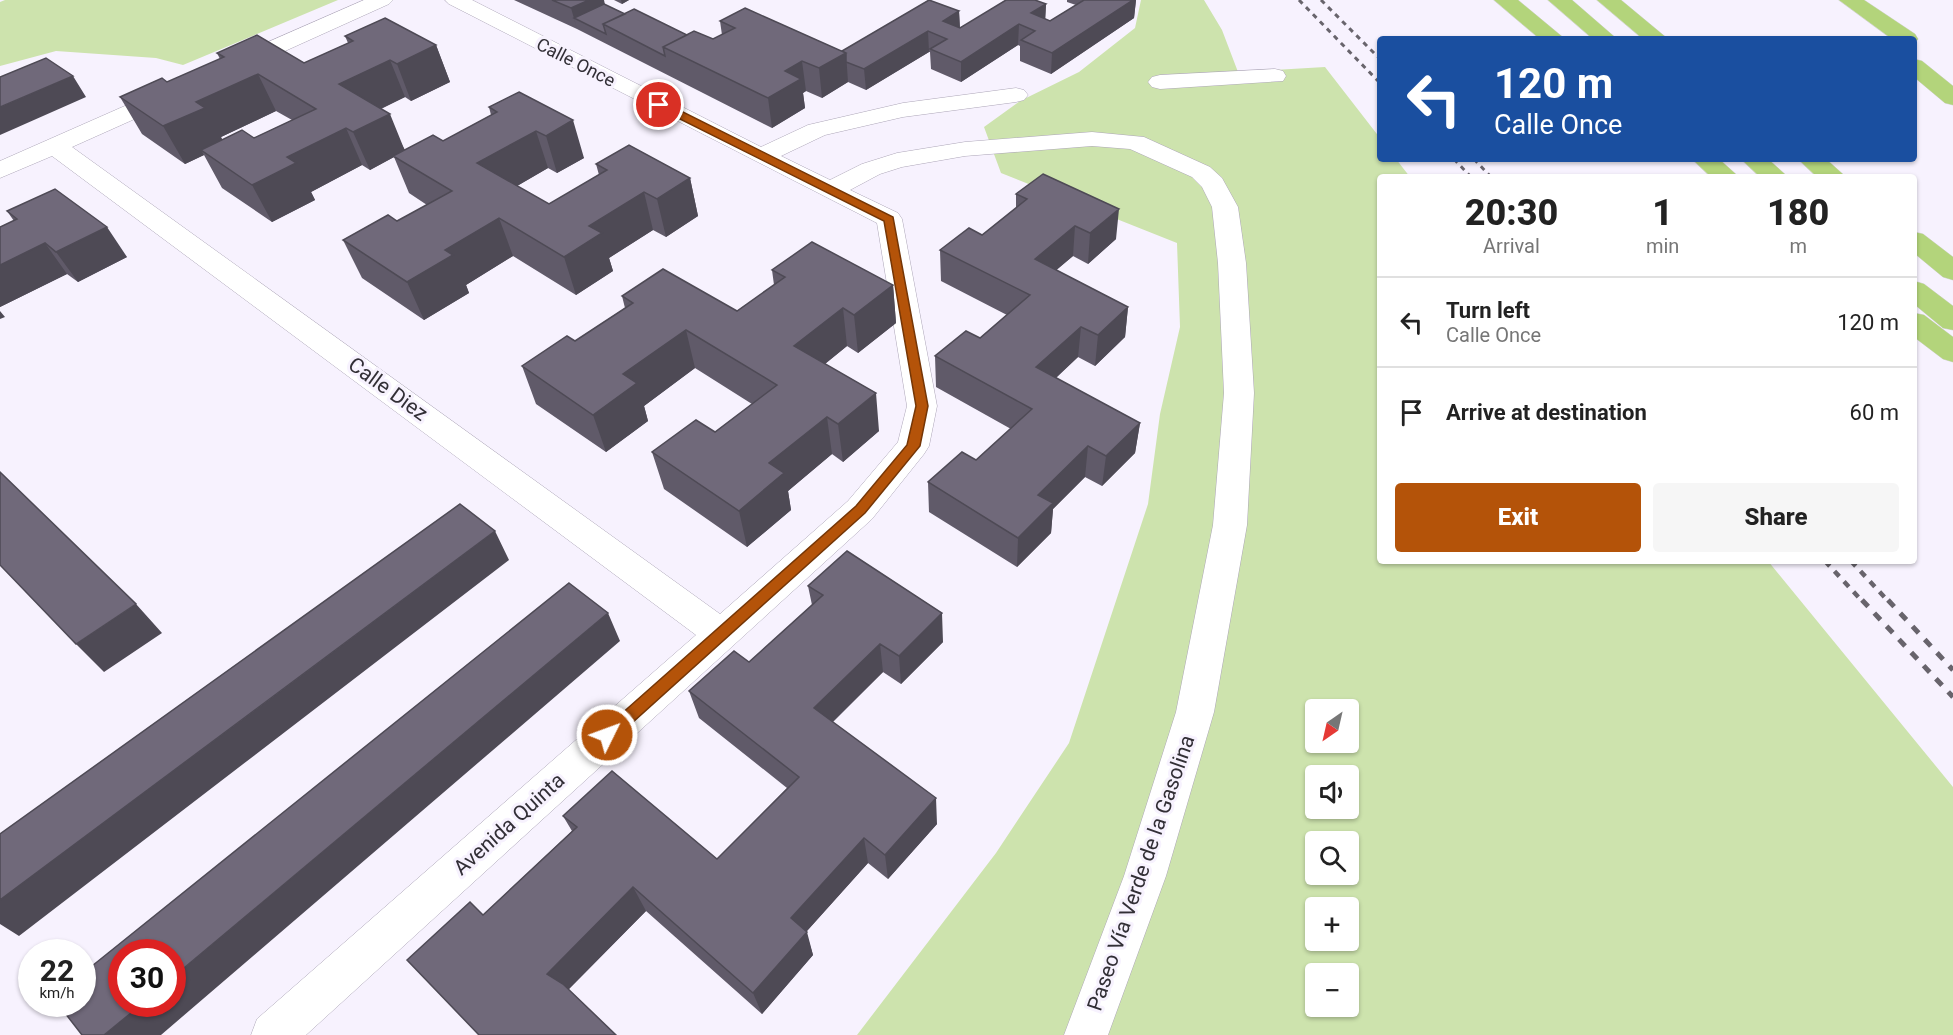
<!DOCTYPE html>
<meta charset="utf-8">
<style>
:root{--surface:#fff;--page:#f6f6f6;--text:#222;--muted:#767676;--line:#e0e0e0;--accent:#b45309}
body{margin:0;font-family:Roboto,sans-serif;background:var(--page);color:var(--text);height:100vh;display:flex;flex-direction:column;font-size:22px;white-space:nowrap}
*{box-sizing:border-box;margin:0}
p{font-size:20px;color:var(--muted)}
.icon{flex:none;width:33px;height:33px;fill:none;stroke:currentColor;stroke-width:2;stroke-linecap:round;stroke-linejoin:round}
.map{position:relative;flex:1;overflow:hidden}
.panel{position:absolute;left:1377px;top:174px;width:540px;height:390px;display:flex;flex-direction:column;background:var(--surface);border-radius:6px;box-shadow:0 2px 4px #0004}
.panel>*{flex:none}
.hud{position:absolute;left:1377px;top:36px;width:540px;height:126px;border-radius:6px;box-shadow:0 2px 4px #0004;background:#1a4fa0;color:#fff;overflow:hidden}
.needle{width:39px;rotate:214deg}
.buttons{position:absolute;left:1305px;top:699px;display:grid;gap:12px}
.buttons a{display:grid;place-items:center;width:54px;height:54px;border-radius:6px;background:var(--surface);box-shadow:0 2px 4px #0004;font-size:30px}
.speed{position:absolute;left:18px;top:939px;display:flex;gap:12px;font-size:30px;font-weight:700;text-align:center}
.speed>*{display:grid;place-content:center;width:78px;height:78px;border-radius:50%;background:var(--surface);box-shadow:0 2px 4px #0004;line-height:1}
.speed small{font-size:15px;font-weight:400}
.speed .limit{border:9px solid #d22;background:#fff;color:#111}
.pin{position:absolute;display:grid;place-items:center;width:51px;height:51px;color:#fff;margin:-26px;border:3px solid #fff;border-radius:50%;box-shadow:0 2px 6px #0007}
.me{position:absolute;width:66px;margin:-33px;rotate:48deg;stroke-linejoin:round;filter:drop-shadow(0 0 4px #0008)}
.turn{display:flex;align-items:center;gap:21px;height:126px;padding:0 18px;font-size:27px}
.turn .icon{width:78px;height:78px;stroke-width:2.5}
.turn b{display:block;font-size:42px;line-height:51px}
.eta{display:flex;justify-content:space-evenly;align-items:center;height:102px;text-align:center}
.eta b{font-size:36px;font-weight:800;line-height:42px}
.action{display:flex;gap:12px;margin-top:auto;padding:12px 18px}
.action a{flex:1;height:69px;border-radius:6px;background:var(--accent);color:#fff;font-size:24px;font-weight:800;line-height:69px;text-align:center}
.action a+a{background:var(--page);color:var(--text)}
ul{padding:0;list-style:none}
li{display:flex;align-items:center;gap:18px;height:90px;padding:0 18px;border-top:2px solid var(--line)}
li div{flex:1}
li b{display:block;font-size:22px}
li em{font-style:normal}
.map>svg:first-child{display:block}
.green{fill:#cde3ad;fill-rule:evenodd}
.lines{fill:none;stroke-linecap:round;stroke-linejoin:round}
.minor-casing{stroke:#ada6b8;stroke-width:1}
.highway-casing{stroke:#d6d5d7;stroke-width:1}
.minor{fill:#fff;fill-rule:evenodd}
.highway{fill:#b3d47b;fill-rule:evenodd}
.rail-far2{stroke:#68646c;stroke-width:3;stroke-dasharray:5 5;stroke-linecap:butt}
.rail-far1{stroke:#68646c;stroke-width:4.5;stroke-dasharray:7 7;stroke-linecap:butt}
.rail{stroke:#68646c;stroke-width:5;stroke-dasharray:9 9;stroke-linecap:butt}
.wall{fill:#605a69;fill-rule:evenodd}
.shaded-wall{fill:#4e4a55}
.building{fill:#70697a;stroke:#4e4a55;stroke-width:1.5}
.route{fill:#b45309;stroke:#753606;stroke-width:1.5}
.labels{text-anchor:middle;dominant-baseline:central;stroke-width:6;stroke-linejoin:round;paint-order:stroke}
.far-street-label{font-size:18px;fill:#322f36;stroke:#f7f2fe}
.street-label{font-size:21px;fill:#322f36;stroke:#f7f2fe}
</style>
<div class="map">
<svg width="1953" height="1035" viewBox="0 0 1953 1035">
<rect width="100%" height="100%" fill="#f7f2fe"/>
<path class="green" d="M 5,0 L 338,0 L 183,65 L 156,58 L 56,51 L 0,66 L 0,2 Z
M 1141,0 L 1204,0 L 1222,30 L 1238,72 L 1325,67 L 1380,138 L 1380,159 L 1396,159 L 1410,177 L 1380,177 L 1380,561 L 1768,561 L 1953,787 L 1953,1035 L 857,1035 L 996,853 L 1069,743 L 1148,504 L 1160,414 L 1180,327 L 1177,243 L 1001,173 L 984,127 L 1020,101 L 1079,72 L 1135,28 ZM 1316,710 L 1348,710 L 1348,742 L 1316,742 ZM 1316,776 L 1348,776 L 1348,808 L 1316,808 ZM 1316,842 L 1348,842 L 1348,874 L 1316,874 ZM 1316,908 L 1348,908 L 1348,940 L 1316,940 ZM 1316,974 L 1348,974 L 1348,1006 L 1316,1006 Z"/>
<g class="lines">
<g class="minor-casing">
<path id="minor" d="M 364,0 L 393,0 L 389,4 L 243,70 L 235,72 L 227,70 L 224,65 L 227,60 Z
M 445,0 L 472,0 L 761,147 L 808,125 L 903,103 L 1016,88 L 1024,90 L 1028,95 L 1024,100 L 1016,102 L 903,117 L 825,135 L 781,156 L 830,180 L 862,164 L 897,153 L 965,142 L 1092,132 L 1144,137 L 1210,167 L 1222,178 L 1238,207 L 1246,263 L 1254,393 L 1247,525 L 1214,712 L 1166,876 L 1108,1035 L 1064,1035 L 1124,876 L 1176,712 L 1213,525 L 1224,393 L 1218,263 L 1212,207 L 1202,187 L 1192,177 L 1130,149 L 1092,146 L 965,156 L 902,167 L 880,174 L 850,190 L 898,213 L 902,219 L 937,406 L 929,446 L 924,454 L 872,519 L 306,1035 L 251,1035 L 257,1019 L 696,635 L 52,156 L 0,178 L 0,161 L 161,90 L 169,88 L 177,90 L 181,95 L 177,100 L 72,147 L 720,614 L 848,501 L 898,442 L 907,406 L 877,223 L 449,4 Z
M 1275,69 L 1283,71 L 1286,76 L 1283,81 L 1160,89 L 1152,87 L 1148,82 L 1152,77 L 1160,75 Z"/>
</g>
<g class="highway-casing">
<path id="highway" d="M 1494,0 L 1518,0 L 1565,39 L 1540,39 Z
M 1548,0 L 1572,0 L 1617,39 L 1593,39 Z
M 1597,0 L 1621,0 L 1668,39 L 1643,39 Z
M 1839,0 L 1864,0 L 1915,34 L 1918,39 L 1914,44 L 1914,39 L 1892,39 Z
M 1914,59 L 1922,61 L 1953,86 L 1953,105 L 1945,103 L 1914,77 Z
M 1692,159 L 1719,159 L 1739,177 L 1711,177 Z
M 1741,159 L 1768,159 L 1788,177 L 1760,177 Z
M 1798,159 L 1826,159 L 1846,177 L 1817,177 Z
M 1914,232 L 1923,234 L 1953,257 L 1953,280 L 1943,277 L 1914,253 Z
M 1914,281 L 1924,284 L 1953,306 L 1953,330 L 1943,328 L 1914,304 Z
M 1914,313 L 1924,315 L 1953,337 L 1953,362 L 1943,359 L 1914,337 Z"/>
</g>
<use href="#minor" class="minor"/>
<use href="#highway" class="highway"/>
<path class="rail-far2" d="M 1299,0 L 1380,83
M 1321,0 L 1380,59
M 1454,159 L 1471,177
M 1474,159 L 1491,177"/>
<path class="rail-far1" d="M 1825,561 L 1863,602
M 1851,561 L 1889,602"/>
<path class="rail" d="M 1862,600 L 1953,697
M 1888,600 L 1953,670"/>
</g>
<path class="wall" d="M 514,0 L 604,0 L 604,4 L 625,14 L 687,35 L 713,39 L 722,35 L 720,21 L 842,51 L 959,11 L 960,28 L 1046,4 L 1045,19 L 1050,21 L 1076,5 L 1067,2 L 1067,0 L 1136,0 L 1134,18 L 1051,74 L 1020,61 L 1020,46 L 1018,45 L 961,82 L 931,69 L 930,52 L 929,52 L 866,90 L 848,82 L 822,98 L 806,91 L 803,93 L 805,108 L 772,128 L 577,29 Z
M 614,0 L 629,0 L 622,4 Z
M 345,36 L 436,45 L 450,82 L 411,101 L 405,97 L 381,109 L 405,150 L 443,141 L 491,115 L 489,107 L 519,92 L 584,158 L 557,173 L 548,168 L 517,186 L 549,204 L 599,175 L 596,164 L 690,178 L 698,216 L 666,237 L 653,230 L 609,258 L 613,271 L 576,295 L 513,256 L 466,285 L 469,293 L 424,320 L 362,278 L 343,240 L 397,221 L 427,205 L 409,193 L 394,157 L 370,170 L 362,165 L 311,192 L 315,200 L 272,222 L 222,188 L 204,155 L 185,164 L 142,134 L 120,97 L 167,82 L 220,59 L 217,53 L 304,63 L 348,43 ZM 276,111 L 292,120 L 254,138 L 222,140 L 221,137 Z
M 1016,194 L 1116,239 L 1088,264 L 1073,256 L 1056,270 L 1128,307 L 1125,337 L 1095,366 L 1078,357 L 1056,378 L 1140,423 L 1135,453 L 1102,486 L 1085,477 L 1053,509 L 1051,533 L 1017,567 L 929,512 L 928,482 L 976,460 L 1011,429 L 936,387 L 935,356 L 980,338 L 1007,315 L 941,281 L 940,250 L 982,235 L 1016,208 Z
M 7,211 L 127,257 L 78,282 L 67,274 L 0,307 L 0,227 L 14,221 Z
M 772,270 L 893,285 L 896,323 L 858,353 L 847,346 L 825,364 L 879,431 L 843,462 L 832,454 L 788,491 L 791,510 L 747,547 L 664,489 L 652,452 L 715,432 L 752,404 L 695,368 L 644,406 L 648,421 L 606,452 L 536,404 L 522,366 L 575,341 L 625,308 L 622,296 L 737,311 L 774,285 Z
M 808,586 L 943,642 L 901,684 L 883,672 L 833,722 L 937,824 L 888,879 L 868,863 L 806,932 L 813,955 L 762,1014 L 646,911 L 569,989 L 483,915 L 572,831 L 563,816 L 717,859 L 787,788 L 699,718 L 689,691 L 749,662 L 812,605 Z"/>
<path class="shaded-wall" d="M 589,0 L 604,0 L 607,14 L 574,18 L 577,29 L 571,8 Z
M 621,0 L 629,0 L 622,4 Z
M 1133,0 L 1136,0 L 1134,18 L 1051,74 L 1052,53 Z
M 1046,4 L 1045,25 L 1031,13 Z
M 959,11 L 960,32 L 943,21 Z
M 1019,24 L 1018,45 L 961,82 L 961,62 Z
M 928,31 L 929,52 L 866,90 L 864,69 Z
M 436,45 L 450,82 L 411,101 L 397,64 Z
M 846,53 L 848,82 L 822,98 L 819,68 Z
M 390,60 L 405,97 L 355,121 L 339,84 Z
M 802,61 L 806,91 L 803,93 L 805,108 L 772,128 L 768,98 L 785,71 Z
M 258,74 L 276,111 L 221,137 L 225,145 L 201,150 L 204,155 L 185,164 L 163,126 L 196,102 Z
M 73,76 L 86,97 L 0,135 L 0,107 Z
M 390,114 L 405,151 L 393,156 L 394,157 L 370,170 L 353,132 Z
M 573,120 L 584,158 L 557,173 L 546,136 Z
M 346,128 L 362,165 L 311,192 L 315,200 L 272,222 L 252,185 L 287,157 Z
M 536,131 L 548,168 L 491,201 L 477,163 Z
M 690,178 L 698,216 L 666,237 L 657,199 Z
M 644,192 L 653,230 L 609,258 L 613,271 L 576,295 L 564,257 L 589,226 Z
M 1119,209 L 1116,239 L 1088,264 L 1090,233 Z
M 499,218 L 513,256 L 466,285 L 469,293 L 424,320 L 407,282 L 445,250 Z
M 1075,226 L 1073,256 L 1033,290 L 1035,259 Z
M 107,227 L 127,257 L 78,282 L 56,252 Z
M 45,243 L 67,274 L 0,307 L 0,265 Z
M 893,285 L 896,323 L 858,353 L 854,315 Z
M 1128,307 L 1125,337 L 1095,366 L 1098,335 Z
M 843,308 L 847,346 L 800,384 L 794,346 Z
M 0,311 L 5,317 L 0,319 Z
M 1081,327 L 1078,357 L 1035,397 L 1036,367 Z
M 686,330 L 695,368 L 644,406 L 648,421 L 606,452 L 593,415 L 623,374 Z
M 876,393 L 879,431 L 843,462 L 838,424 Z
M 827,417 L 832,454 L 788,491 L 791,510 L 747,547 L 739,511 L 769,463 Z
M 1140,423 L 1135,453 L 1102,486 L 1106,456 Z
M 1088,446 L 1085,477 L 1053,509 L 1051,533 L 1017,567 L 1018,538 L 1038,495 Z
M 495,531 L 509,560 L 19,936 L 0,924 L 0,900 Z
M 136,604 L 162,633 L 104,672 L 76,644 Z
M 608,613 L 620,641 L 161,1035 L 104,1035 L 142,1004 L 172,1004 L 172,978 Z
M 942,613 L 943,642 L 901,684 L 899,656 Z
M 880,644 L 883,672 L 819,735 L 814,708 Z
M 936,798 L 937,824 L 888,879 L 885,855 Z
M 864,838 L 868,863 L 798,941 L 791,918 Z
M 633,887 L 646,911 L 563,995 L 547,974 Z
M 807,932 L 813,955 L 762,1014 L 753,993 Z"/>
<path class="building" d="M 552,0 L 589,0 L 571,8 Z
M 929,0 L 959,11 L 943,21 L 960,28 L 1006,0 L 1035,0 L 1046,4 L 1031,13 L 1050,21 L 1084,0 L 1133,0 L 1052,53 L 1021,40 L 1035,31 L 1019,24 L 961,62 L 930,49 L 947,39 L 928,31 L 864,69 L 846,62 L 846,53 L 842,51 Z
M 604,4 L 625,14 L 603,24 L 606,34 L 574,18 Z
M 745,8 L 846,53 L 819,68 L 802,61 L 785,71 L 801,79 L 768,98 L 663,47 L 694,31 L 713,39 L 735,28 L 720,21 Z
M 634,9 L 687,35 L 663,47 L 665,56 L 603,24 Z
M 385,18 L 436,45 L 397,64 L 390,60 L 339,84 L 390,114 L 353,132 L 346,128 L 287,157 L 296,163 L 252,185 L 201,150 L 242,130 L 254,138 L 316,109 L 258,74 L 196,102 L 205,108 L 163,126 L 120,97 L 162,78 L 167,82 L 224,57 L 217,53 L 257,35 L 304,63 L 353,41 L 345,36 Z
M 46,58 L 73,76 L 0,107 L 0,77 Z
M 519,92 L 573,120 L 546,136 L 536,131 L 477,163 L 549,204 L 607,170 L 596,164 L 629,145 L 690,178 L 657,199 L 644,192 L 589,226 L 602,233 L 564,257 L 499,218 L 445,250 L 453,255 L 407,282 L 343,240 L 388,215 L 397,221 L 452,191 L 393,156 L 433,135 L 443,141 L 497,112 L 489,107 Z
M 1043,174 L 1119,209 L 1090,233 L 1075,226 L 1035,259 L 1128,307 L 1098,335 L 1081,327 L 1036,367 L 1140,423 L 1106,456 L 1088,446 L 1038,495 L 1053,503 L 1018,538 L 928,482 L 962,452 L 976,460 L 1032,409 L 935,356 L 966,331 L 980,338 L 1030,295 L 940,250 L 969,228 L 982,235 L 1027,199 L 1016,194 Z
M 55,189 L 107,227 L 56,252 L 45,243 L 0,265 L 0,227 L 17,219 L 7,211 Z
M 812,242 L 893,285 L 854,315 L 843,308 L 794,346 L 876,393 L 838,424 L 827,417 L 769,463 L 784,473 L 739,511 L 652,452 L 696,420 L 715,432 L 777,385 L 686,330 L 623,374 L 637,383 L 593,415 L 522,366 L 567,336 L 575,341 L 633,303 L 622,296 L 663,269 L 737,311 L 785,277 L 772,270 Z
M 0,472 L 136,604 L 76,644 L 0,565 Z
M 460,504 L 495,531 L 0,900 L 0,834 Z
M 847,551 L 942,613 L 899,656 L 880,644 L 814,708 L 936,798 L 885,855 L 864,838 L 791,918 L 807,932 L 753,993 L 633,887 L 547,974 L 563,984 L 616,1035 L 479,1035 L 407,960 L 470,902 L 483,915 L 577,827 L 563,816 L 612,771 L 717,859 L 799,777 L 689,691 L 734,651 L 749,662 L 823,595 L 808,586 Z
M 569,583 L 608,613 L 172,978 L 172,952 L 122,952 L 122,1004 L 142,1004 L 104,1035 L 82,1035 L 58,1004 L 82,1004 L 82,974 Z"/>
<path class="route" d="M 656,102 L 663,102 L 893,217 L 928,406 L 920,446 L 865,513 L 613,740 L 607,742 L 602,740 L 599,735 L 602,731 L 856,506 L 907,445 L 916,406 L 884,221 L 656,107 Z"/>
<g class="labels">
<g class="far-street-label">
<text transform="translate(576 62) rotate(27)">Calle Once</text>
</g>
<g class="street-label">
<text transform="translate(388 389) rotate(36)">Calle Diez</text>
<text transform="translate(509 824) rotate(-42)">Avenida Quinta</text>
<text transform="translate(1141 873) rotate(-71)">Paseo Vía Verde de la Gasolina</text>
</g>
</g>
</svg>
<div class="buttons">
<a><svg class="needle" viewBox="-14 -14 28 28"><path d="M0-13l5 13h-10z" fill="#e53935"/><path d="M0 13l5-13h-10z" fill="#767676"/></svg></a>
<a><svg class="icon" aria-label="sound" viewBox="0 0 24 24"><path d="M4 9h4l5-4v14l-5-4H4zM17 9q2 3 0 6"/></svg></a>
<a><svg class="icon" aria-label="search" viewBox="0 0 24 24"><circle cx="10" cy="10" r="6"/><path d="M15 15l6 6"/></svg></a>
<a>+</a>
<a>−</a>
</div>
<div class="speed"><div>22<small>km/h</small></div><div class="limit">30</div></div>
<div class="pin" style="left:659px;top:105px;background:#d93025"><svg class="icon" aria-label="arrive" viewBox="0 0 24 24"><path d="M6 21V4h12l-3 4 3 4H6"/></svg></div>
<svg class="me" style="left:607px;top:735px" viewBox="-20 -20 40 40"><circle r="17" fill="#b45309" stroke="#fff" stroke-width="3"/><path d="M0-11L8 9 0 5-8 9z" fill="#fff"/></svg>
<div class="hud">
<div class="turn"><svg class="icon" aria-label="left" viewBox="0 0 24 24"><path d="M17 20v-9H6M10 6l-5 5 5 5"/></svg><div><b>120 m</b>Calle Once</div></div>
</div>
<section class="panel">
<div class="eta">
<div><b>20:30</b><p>Arrival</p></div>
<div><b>1</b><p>min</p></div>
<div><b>180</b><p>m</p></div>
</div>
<ul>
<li><svg class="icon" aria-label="left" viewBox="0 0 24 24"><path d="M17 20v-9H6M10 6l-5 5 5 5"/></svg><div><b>Turn left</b><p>Calle Once</p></div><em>120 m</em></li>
<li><svg class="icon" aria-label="arrive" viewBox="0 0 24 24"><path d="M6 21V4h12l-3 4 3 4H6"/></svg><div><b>Arrive at destination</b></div><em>60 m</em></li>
</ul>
<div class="action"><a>Exit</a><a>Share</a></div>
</section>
</div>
